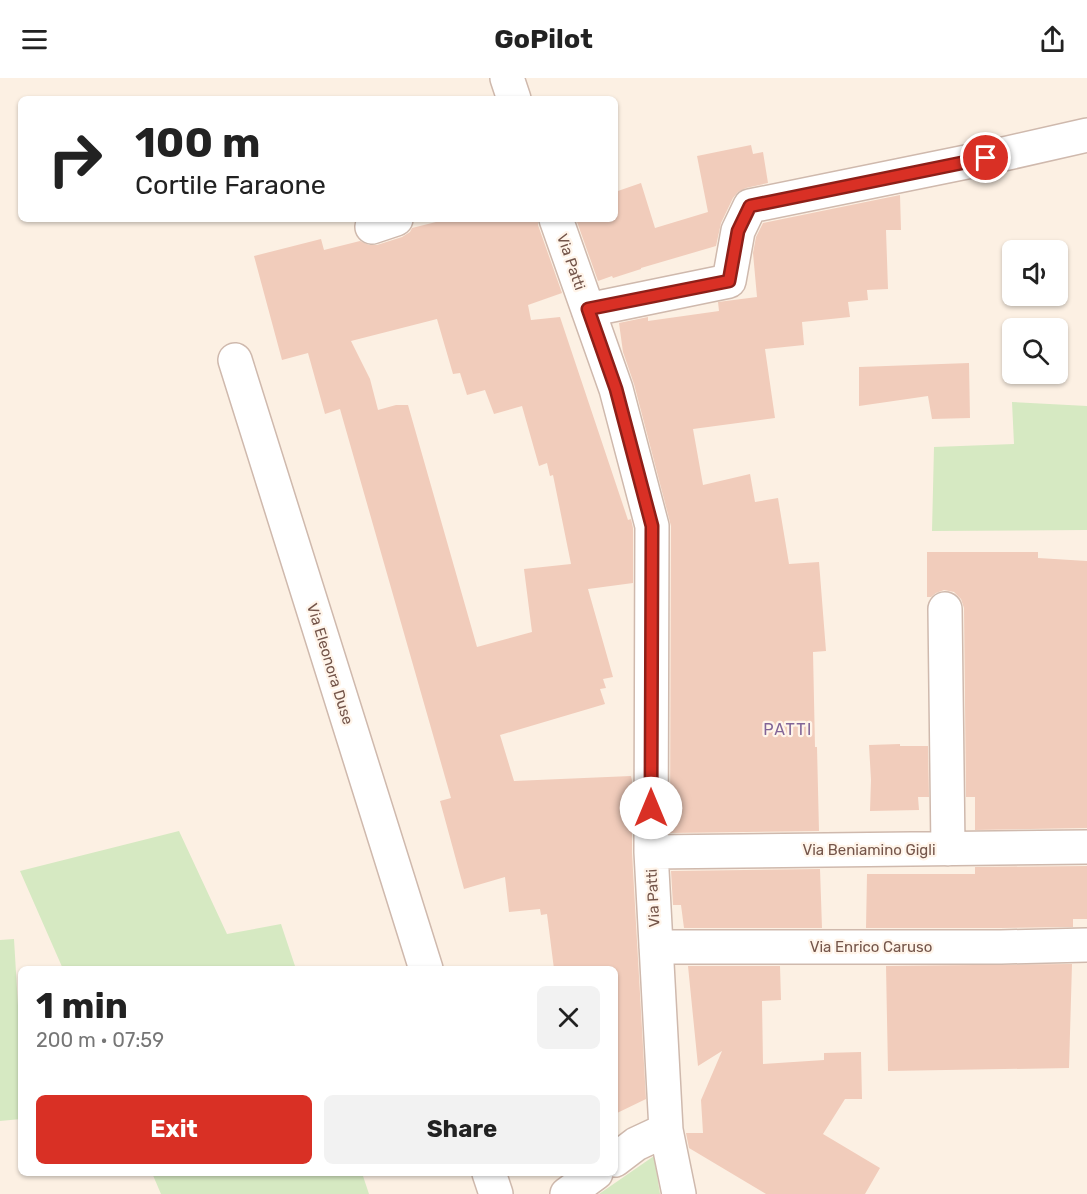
<!DOCTYPE html>
<meta charset="utf-8">
<style>
:root{--surface:#fff;--page:#f2f2f2;--text:#222;--muted:#767676;--accent:#d93025}
body{margin:0;font-family:Rubik,sans-serif;background:var(--page);color:var(--text);height:100vh;display:flex;flex-direction:column;font-size:22px;white-space:nowrap}
*{box-sizing:border-box;margin:0}
p{font-size:20px;color:var(--muted)}
.icon{flex:none;width:33px;height:33px;fill:none;stroke:currentColor;stroke-width:2;stroke-linecap:round;stroke-linejoin:round}
.map{position:relative;flex:1;overflow:hidden}
.side{position:absolute;left:18px;top:888px;width:600px;height:210px;display:flex;flex-direction:column;background:var(--surface);border-radius:9px;box-shadow:0 2px 4px #0004}
.side>*{flex:none}
.hud{position:absolute;left:18px;top:18px;width:600px;height:126px;border-radius:9px;box-shadow:0 2px 4px #0004;background:#fff;color:var(--text);overflow:hidden}
.tools{position:absolute;left:1002px;top:162px;display:grid;gap:12px}
.tools a{display:grid;place-items:center;width:66px;height:66px;border-radius:9px;background:var(--surface);box-shadow:0 2px 4px #0004;font-size:30px}
.pin{position:absolute;display:grid;place-items:center;width:51px;height:51px;color:#fff;margin:-26px;border:3px solid #fff;border-radius:50%;box-shadow:0 2px 6px #0007}
.me{position:absolute;width:66px;margin:-33px;rotate:0deg;stroke-linejoin:round;filter:drop-shadow(0 0 4px #0008)}
.turn{display:flex;align-items:center;gap:21px;height:126px;padding:0 18px;font-size:27px}
.turn .icon{width:78px;height:78px;stroke-width:2.5}
.turn b{display:block;font-size:42px;line-height:51px}
.round{display:grid;place-items:center;flex:none;width:63px;height:63px;border-radius:9px;background:var(--page)}
.overview{display:flex;align-items:center;justify-content:space-between;height:102px;padding:0 18px}
h1{font-size:36px;font-weight:700;line-height:45px}
.cta{display:flex;gap:12px;margin-top:auto;padding:12px 18px}
.cta a{flex:1;height:69px;border-radius:9px;background:var(--accent);color:#fff;font-size:24px;font-weight:700;line-height:69px;text-align:center}
.cta a+a{background:var(--page);color:var(--text)}
header{display:flex;justify-content:space-between;align-items:center;height:78px;padding:0 18px;background:var(--surface);font-size:27px;font-weight:700}
.map>svg:first-child{display:block}
.green{fill:#d6e9c2}
.building{fill:#f1ccbb;fill-rule:evenodd}
.lines{fill:none;stroke-linecap:round;stroke-linejoin:round}
.street-casing{stroke:#cfb9ad;stroke-width:36}
.street{stroke:#fff;stroke-width:33}
.route-casing{stroke:#8d1f18;stroke-width:15}
.route{stroke:#d93025;stroke-width:10}
.labels{text-anchor:middle;dominant-baseline:central;stroke-width:4.5;stroke-linejoin:round;paint-order:stroke}
.street-label{font-size:15px;fill:#74554a;stroke:#fff4e9}
.neighbourhood-label{font-size:16px;letter-spacing:1.5px;fill:#826597;stroke:#fff4e9}
</style>
<header><svg class="icon" aria-label="menu" viewBox="0 0 24 24"><path d="M4 6h16M4 12h16M4 18h16"/></svg>GoPilot<svg class="icon" aria-label="share" viewBox="0 0 24 24"><path d="M12 15V3M7 8l5-5 5 5M5 13v7h14v-7"/></svg></header>
<div class="map">
<svg width="1087" height="1116" viewBox="0 0 1087 1116">
<rect width="100%" height="100%" fill="#fcf0e3"/>
<path class="green" d="M 1012,324 L 1087,328 L 1087,452 L 932,453 L 934,369 L 1014,366 Z
M 179,753 L 227,856 L 281,846 L 296,891 L 63,891 L 20,793 Z
M 14,861 L 21,978 L 21,1041 L 0,1043 L 0,862 Z
M 654,1078 L 660,1116 L 599,1116 Z
M 152,1095 L 362,1095 L 369,1116 L 161,1116 Z"/>
<path class="building" d="M 751,67 L 753,76 L 763,74 L 768,105 L 746,110 L 738,114 L 733,120 L 721,145 L 716,168 L 641,190 L 641,191 L 613,200 L 612,198 L 598,203 L 576,141 L 615,141 L 615,114 L 641,105 L 655,150 L 708,134 L 697,78 Z
M 900,117 L 901,152 L 886,152 L 888,211 L 867,212 L 868,222 L 848,224 L 850,239 L 802,244 L 804,267 L 765,271 L 775,340 L 693,351 L 703,407 L 750,396 L 755,424 L 778,420 L 789,486 L 819,484 L 826,573 L 813,574 L 815,669 L 817,669 L 819,753 L 670,755 L 671,448 L 634,306 L 623,274 L 619,245 L 648,239 L 648,243 L 719,233 L 718,224 L 757,219 L 753,175 L 756,159 L 763,145 Z
M 448,141 L 538,141 L 538,147 L 562,215 L 528,227 L 531,242 L 560,239 L 628,442 L 631,441 L 633,450 L 633,505 L 588,511 L 613,599 L 603,601 L 606,610 L 600,611 L 605,626 L 500,657 L 514,703 L 631,698 L 632,702 L 632,775 L 646,1021 L 615,1036 L 615,891 L 554,891 L 547,836 L 541,837 L 540,831 L 509,834 L 505,799 L 464,811 L 440,723 L 451,720 L 340,331 L 325,336 L 308,275 L 282,282 L 254,178 L 321,161 L 324,172 L 360,163 L 369,167 L 377,167 L 402,159 L 410,154 L 412,150 ZM 437,241 L 453,296 L 460,295 L 467,317 L 485,312 L 494,336 L 522,328 L 539,388 L 547,385 L 550,398 L 553,397 L 571,486 L 524,491 L 532,554 L 477,569 L 408,327 L 396,327 L 378,332 L 370,301 L 351,263 Z
M 969,285 L 970,340 L 932,341 L 928,318 L 859,328 L 859,289 Z
M 927,474 L 1038,474 L 1038,480 L 1087,483 L 1087,750 L 975,752 L 975,719 L 966,719 L 964,530 L 961,521 L 954,514 L 944,512 L 936,515 L 931,519 L 927,519 Z
M 900,666 L 900,668 L 928,668 L 929,719 L 918,719 L 919,732 L 870,733 L 871,702 L 869,667 Z
M 1087,788 L 1087,841 L 1073,841 L 1073,849 L 1001,850 L 866,850 L 867,796 L 975,796 L 975,789 Z
M 820,791 L 822,850 L 684,850 L 681,827 L 673,827 L 671,793 Z
M 1072,886 L 1069,990 L 888,993 L 886,888 Z
M 688,888 L 780,888 L 781,922 L 762,923 L 763,986 L 824,982 L 824,975 L 861,974 L 862,1021 L 845,1021 L 823,1056 L 880,1090 L 865,1116 L 766,1116 L 689,1070 L 686,1055 L 703,1055 L 701,1022 L 722,973 L 698,988 Z"/>
<g class="lines">
<g class="street-casing">
<path id="street" d="M 507,0 L 514,21
M 556,141 L 616,311 L 652,448 L 651,774 L 666,1052 L 679,1116
M 372,149 L 396,141
M 588,232 L 729,203 L 738,153 L 750,128 L 986,80 L 1087,57
M 235,282 L 426,891
M 945,531 L 948,771
M 651,774 L 1087,769
M 656,869 L 1001,869 L 1087,867
M 615,1082 L 636,1066 L 666,1052
M 489,1095 L 496,1116
M 567,1116 L 596,1095"/>
</g>
<use href="#street" class="street"/>
</g>
<g class="lines">
<g class="route-casing">
<path id="route" d="M 651,730 L 652,448 L 616,311 L 588,231 L 729,203 L 738,153 L 750,128 L 986,80"/>
</g>
<use href="#route" class="route"/>
</g>
<g class="labels">
<g class="street-label">
<text transform="translate(571 184) rotate(71)">Via Patti</text>
<text transform="translate(330 586) rotate(73)">Via Eleonora Duse</text>
<text x="869" y="772">Via Beniamino Gigli</text>
<text transform="translate(653 820) rotate(-93)">Via Patti</text>
<text x="871" y="869">Via Enrico Caruso</text>
</g>
<g class="neighbourhood-label">
<text x="788" y="651">PATTI</text>
</g>
</g>
</svg>
<div class="tools">
<a><svg class="icon" aria-label="sound" viewBox="0 0 24 24"><path d="M4 9h4l5-4v14l-5-4H4zM17 9q2 3 0 6"/></svg></a>
<a><svg class="icon" aria-label="search" viewBox="0 0 24 24"><circle cx="10" cy="10" r="6"/><path d="M15 15l6 6"/></svg></a>
</div>
<div class="pin" style="left:986px;top:80px;background:#d93025"><svg class="icon" aria-label="arrive" viewBox="0 0 24 24"><path d="M6 21V4h12l-3 4 3 4H6"/></svg></div>
<svg class="me" style="left:651px;top:730px" viewBox="-20 -20 40 40"><circle r="19" fill="#fff"/><path d="M0-13L10 11 0 6-10 11z" fill="#d93025"/></svg>
<div class="hud">
<div class="turn"><svg class="icon" aria-label="right" viewBox="0 0 24 24"><path d="M7 20v-9h11M14 6l5 5-5 5"/></svg><div><b>100 m</b>Cortile Faraone</div></div>
</div>
<section class="side">
<div class="overview"><div><h1>1 min</h1><p>200 m · 07:59</p></div><a class="round"><svg class="icon" aria-label="close" viewBox="0 0 24 24"><path d="M6 6l12 12M18 6L6 18"/></svg></a></div>
<div class="cta"><a>Exit</a><a>Share</a></div>
</section>
</div>
